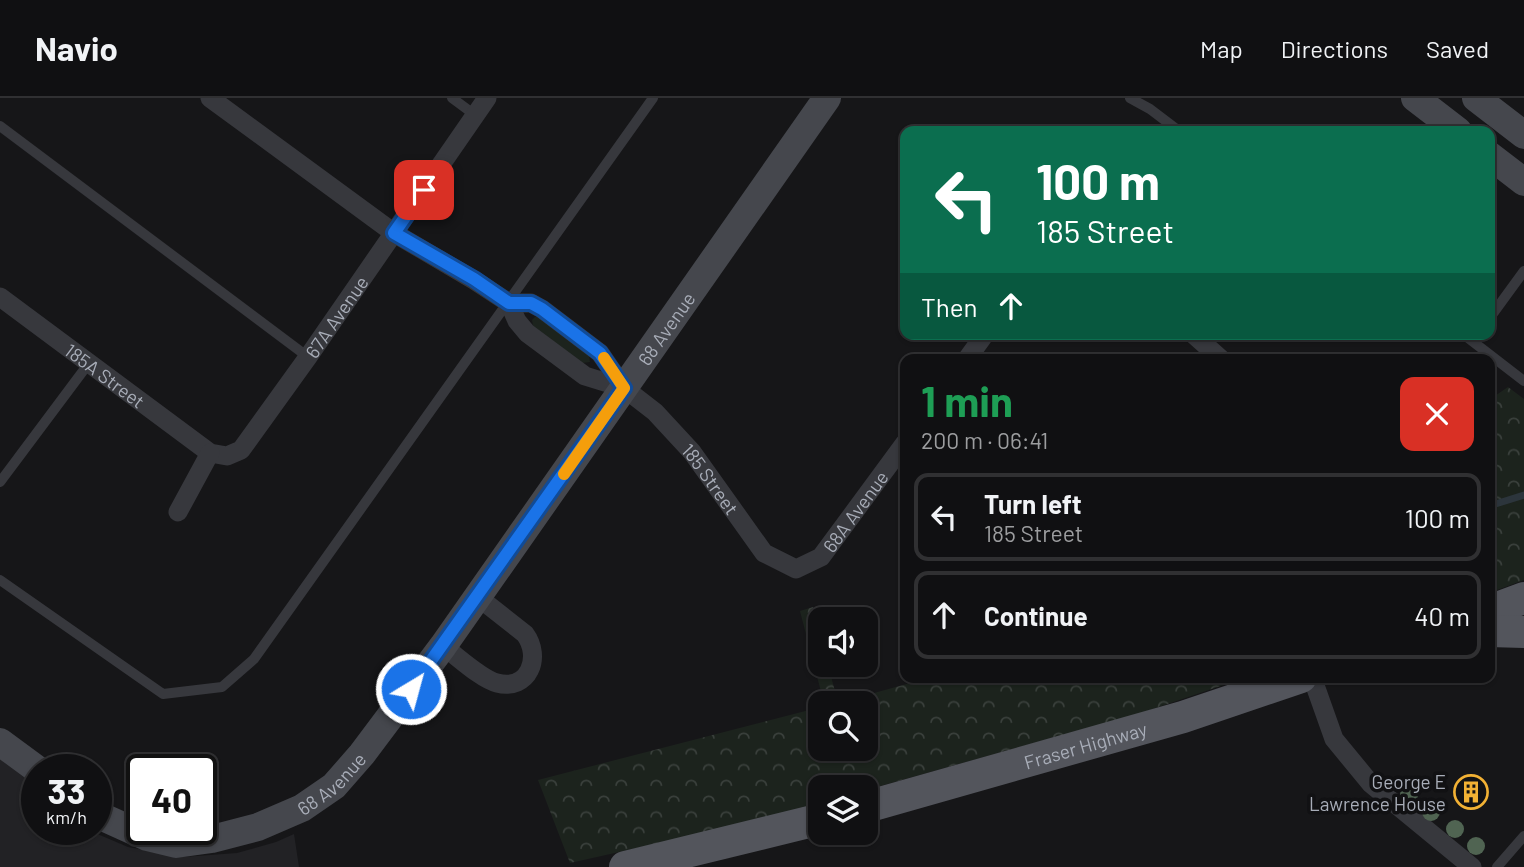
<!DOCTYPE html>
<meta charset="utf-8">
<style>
:root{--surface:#101012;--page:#1e1e20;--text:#f1f3f6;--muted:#9c9d9f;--line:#303032}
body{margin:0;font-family:Barlow,sans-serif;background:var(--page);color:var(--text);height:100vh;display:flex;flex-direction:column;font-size:26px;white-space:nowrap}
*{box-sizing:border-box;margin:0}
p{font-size:23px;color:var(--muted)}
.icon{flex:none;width:38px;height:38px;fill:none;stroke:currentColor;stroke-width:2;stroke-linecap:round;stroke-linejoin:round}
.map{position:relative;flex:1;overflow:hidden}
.sheet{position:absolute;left:900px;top:256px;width:595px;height:329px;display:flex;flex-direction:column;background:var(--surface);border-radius:14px;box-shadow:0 2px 5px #0004,0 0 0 2px var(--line)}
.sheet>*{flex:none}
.hud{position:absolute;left:900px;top:28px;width:595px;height:214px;border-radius:14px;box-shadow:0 2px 5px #0004,0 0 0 2px var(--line);background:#0b6e4f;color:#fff;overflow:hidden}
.tools{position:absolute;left:808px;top:509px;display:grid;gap:14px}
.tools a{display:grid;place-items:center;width:70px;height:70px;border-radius:14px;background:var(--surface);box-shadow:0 2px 5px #0004,0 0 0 2px var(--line);font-size:35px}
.speed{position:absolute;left:21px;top:656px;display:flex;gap:14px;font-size:35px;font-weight:700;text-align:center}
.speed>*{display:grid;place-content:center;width:91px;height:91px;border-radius:50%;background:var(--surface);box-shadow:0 2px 5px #0004,0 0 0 2px var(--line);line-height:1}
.speed small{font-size:18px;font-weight:400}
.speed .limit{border:4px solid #111;border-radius:10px;background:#fff;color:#111}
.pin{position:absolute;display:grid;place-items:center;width:60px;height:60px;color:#fff;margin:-30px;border-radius:14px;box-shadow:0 4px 10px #0006}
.me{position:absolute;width:77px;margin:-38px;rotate:37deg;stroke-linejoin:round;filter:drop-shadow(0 0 5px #0008)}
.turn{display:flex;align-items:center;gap:24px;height:147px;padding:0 21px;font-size:32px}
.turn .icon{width:91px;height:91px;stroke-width:2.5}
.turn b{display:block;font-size:49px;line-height:60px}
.then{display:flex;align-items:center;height:66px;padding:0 21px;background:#0003;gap:14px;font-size:26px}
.round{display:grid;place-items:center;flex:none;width:74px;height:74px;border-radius:14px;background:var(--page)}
.headline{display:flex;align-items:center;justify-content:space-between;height:119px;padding:0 21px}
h1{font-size:42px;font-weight:700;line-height:52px;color:#1e9e55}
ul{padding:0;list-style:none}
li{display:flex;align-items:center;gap:21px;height:88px;margin:0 14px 10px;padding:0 7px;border:4px solid var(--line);border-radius:14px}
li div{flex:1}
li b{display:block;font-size:26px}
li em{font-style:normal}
header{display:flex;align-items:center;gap:42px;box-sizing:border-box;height:98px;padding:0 35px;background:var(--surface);border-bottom:2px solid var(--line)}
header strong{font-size:33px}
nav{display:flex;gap:38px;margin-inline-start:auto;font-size:24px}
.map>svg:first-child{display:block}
.built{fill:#222225}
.forest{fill:url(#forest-crowns)}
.green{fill:#1c231d}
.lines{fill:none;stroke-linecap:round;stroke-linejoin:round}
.stream{stroke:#2c353c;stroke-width:7}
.lane{stroke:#37383d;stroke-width:10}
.street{stroke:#37383d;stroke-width:19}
.secondary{stroke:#45474d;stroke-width:28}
.primary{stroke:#53555c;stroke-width:32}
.tree{fill:#506452}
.route-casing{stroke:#114b97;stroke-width:18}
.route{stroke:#1a73e8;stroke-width:12}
.slow{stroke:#f59e0b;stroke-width:12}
.labels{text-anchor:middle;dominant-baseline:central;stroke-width:7;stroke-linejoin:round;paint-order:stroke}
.street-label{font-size:19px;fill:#a8adb8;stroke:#111113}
.poi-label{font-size:19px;fill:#a8adb8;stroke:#111113;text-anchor:end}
</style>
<header>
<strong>Navio</strong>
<nav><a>Map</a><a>Directions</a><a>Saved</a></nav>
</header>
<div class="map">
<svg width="1524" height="769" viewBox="0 0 1524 769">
<defs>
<pattern id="forest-crowns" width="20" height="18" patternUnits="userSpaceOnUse" patternTransform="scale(1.75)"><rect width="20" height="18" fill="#1c231d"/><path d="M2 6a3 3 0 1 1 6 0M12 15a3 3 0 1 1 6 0" fill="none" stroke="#3a403c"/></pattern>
</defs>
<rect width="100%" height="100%" fill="#161618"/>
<path class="built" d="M 0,657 L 37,685 L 37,732 L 88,732 L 128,749 L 183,759 L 237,755 L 276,744 L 294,736 L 299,769 L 0,769 Z"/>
<path class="forest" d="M 1508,289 L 1524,301 L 1524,482 L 1489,495 L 1489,302 Z
M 813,509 L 821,538 L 821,567 L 828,567 L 838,605 L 932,579 L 1247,579 L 1138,616 L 866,692 L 866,690 L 821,690 L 821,705 L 757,723 L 570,765 L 538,682 L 821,609 L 821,651 L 866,651 L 866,606 L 824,605 L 800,513 Z"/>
<path class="green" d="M 535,219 L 539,219 L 589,257 L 590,264 L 583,265 L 533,228 L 532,222 Z"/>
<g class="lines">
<path class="stream" d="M 1489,408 L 1524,397"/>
<path class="lane" d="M 452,0 L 475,17
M 1130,0 L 1150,11 L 1179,33
M 0,28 L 308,259
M 1489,221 L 1524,173
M 1463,236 L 1524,283
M 0,384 L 89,265
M 0,482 L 163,596 L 222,589 L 254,561 L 653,0
M 1497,769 L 1524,738"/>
<g class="street">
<path d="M 210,0 L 394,135 L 474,182 L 509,205"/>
<path id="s1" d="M 0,199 L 210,355 L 227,358 L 241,352 L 308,259 L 487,0"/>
<path id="s2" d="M 509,205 L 531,205 L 542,211 L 600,255 L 624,290 L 655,314 L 692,354 L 764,455 L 796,471 L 821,459 L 905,345"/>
<path d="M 509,205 L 517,223 L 527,235 L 585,278 L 624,290"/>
<path d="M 1193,236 L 1221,261"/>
<path d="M 967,261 L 985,236"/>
<path d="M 178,414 L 210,355"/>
<path d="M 443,548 C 457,558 481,581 497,585 C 529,593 542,559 525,536 L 478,499"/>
<path d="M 1312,579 L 1334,641 L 1371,686 L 1472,769"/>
</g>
<g class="secondary">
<path d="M 1415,0 L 1458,33"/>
<path d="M 1476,0 L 1524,37"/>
<path d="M 1489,57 L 1524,84"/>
<path d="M 0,644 L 38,672"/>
<path id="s3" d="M 96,716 L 147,739 L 176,746 L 212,741 L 258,729 L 302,710 L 334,688 L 362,656 L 443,548 L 827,0"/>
</g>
<g class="primary">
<path d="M 1489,513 L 1524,500"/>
<path d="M 1489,533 L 1524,534"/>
<path id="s4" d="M 866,709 L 1183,619 L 1301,579"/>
<path d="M 625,769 L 821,721"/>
</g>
</g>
<g class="tree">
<circle cx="1409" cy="697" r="9"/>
<circle cx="1431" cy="714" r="9"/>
<circle cx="1455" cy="731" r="9"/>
<circle cx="1476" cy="748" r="9"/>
</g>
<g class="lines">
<g class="route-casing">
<path id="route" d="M 411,591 L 624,290 L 600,255 L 542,211 L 531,205 L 509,205 L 474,181 L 394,135 L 424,92"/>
</g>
<use href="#route" class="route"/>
<path class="slow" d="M 564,376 L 624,290 L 604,260"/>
</g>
<defs>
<g id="building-ring" transform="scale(1.75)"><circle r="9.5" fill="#111113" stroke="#f2b134" stroke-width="1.5"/><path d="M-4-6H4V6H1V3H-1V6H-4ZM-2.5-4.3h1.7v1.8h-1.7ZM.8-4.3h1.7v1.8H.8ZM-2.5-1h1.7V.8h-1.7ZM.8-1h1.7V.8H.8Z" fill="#f2b134"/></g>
</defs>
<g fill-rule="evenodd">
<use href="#building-ring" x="1471" y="694"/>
</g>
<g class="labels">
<g class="street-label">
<text stroke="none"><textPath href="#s1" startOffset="458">67A Avenue</textPath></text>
<text stroke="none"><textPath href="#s3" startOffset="822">68 Avenue</textPath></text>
<text stroke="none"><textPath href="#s1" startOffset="131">185A Street</textPath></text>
<text stroke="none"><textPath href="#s2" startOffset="276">185 Street</textPath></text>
<text stroke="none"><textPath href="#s2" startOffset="488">68A Avenue</textPath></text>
<text stroke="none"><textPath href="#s4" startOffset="228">Fraser Highway</textPath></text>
<text stroke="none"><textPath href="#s3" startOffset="256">68 Avenue</textPath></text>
</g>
<g class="poi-label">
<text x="1446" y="683">George E<tspan x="1446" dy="22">Lawrence House</tspan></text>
</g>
</g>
</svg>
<div class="tools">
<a><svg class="icon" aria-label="sound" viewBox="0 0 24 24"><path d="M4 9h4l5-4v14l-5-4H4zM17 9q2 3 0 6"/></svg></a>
<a><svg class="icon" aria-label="search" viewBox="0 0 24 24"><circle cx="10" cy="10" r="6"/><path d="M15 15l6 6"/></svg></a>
<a><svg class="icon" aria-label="layers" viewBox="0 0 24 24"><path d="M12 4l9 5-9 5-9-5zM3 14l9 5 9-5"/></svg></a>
</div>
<div class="speed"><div>33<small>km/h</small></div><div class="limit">40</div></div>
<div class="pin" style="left:424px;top:92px;background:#d93025"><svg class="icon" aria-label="arrive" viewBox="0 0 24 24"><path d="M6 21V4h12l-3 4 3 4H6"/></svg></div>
<svg class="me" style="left:411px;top:591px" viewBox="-20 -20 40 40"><circle r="17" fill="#1a73e8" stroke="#fff" stroke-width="3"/><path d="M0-11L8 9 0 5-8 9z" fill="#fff"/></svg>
<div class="hud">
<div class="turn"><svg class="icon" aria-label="left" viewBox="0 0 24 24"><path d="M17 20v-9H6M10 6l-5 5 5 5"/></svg><div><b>100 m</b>185 Street</div></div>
<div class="then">Then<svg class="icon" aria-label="ahead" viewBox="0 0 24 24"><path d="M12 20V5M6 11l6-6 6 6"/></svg></div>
</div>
<section class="sheet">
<div class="headline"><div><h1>1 min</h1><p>200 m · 06:41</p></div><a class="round" style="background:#d93025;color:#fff"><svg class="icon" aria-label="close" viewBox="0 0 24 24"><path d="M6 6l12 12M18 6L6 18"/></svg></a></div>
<ul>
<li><svg class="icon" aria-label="left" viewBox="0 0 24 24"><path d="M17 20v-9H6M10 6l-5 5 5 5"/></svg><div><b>Turn left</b><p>185 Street</p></div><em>100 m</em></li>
<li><svg class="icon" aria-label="ahead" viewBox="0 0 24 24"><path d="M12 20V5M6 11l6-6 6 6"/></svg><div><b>Continue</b></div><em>40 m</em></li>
</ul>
</section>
</div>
